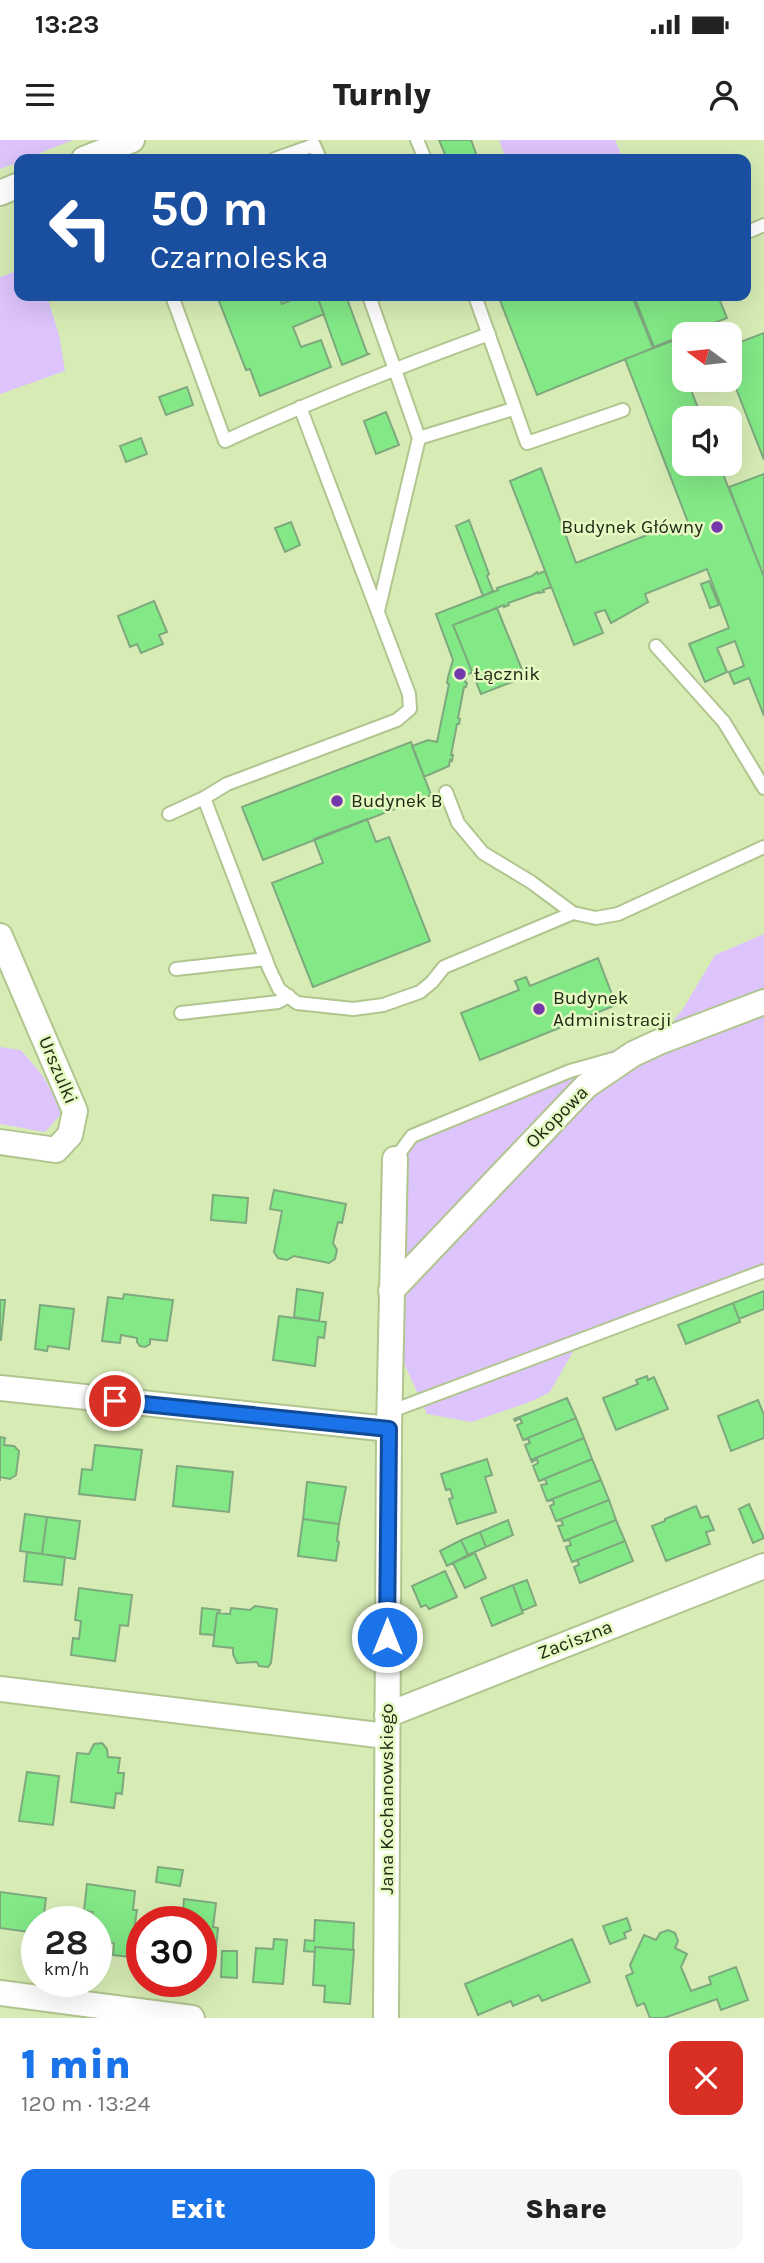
<!DOCTYPE html>
<meta charset="utf-8">
<style>
:root{--surface:#fff;--page:#f6f6f6;--text:#222;--muted:#767676;--accent:#1a73e8}
body{margin:0;font-family:Karla,sans-serif;background:var(--page);color:var(--text);height:100vh;display:flex;flex-direction:column;font-size:26px;white-space:nowrap}
*{box-sizing:border-box;margin:0}
p{font-size:23px;color:var(--muted)}
.icon{flex:none;width:38px;height:38px;fill:none;stroke:currentColor;stroke-width:2;stroke-linecap:round;stroke-linejoin:round}
.map{position:relative;height:1878px;overflow:hidden}
.drawer{display:flex;flex-direction:column;background:var(--surface);flex:1}
.drawer>*{flex:none}
.hud{position:absolute;left:14px;top:14px;width:737px;height:147px;border-radius:14px;box-shadow:0 7px 28px #0002;background:#1a4fa0;color:#fff;overflow:hidden}
.needle{width:46px;rotate:285deg}
.fabs{position:absolute;left:672px;top:182px;display:grid;gap:14px}
.fabs a{display:grid;place-items:center;width:70px;height:70px;border-radius:14px;background:var(--surface);box-shadow:0 7px 28px #0002;font-size:35px}
.speed{position:absolute;left:21px;top:1766px;display:flex;gap:14px;font-size:35px;font-weight:700;text-align:center}
.speed>*{display:grid;place-content:center;width:91px;height:91px;border-radius:50%;background:var(--surface);box-shadow:0 7px 28px #0002;line-height:1}
.speed small{font-size:18px;font-weight:400}
.speed .limit{border:10px solid #d22;background:#fff;color:#111}
.pin{position:absolute;display:grid;place-items:center;width:60px;height:60px;color:#fff;margin:-30px;border:4px solid #fff;border-radius:50%;box-shadow:0 2px 7px #0007}
.me{position:absolute;width:77px;margin:-38px;rotate:0deg;stroke-linejoin:round;filter:drop-shadow(0 0 5px #0008)}
.turn{display:flex;align-items:center;gap:24px;height:147px;padding:0 21px;font-size:32px}
.turn .icon{width:91px;height:91px;stroke-width:2.5}
.turn b{display:block;font-size:49px;line-height:60px}
.round{display:grid;place-items:center;flex:none;width:74px;height:74px;border-radius:14px;background:var(--page)}
.head{display:flex;align-items:center;justify-content:space-between;height:119px;padding:0 21px}
h1{font-size:42px;font-weight:800;line-height:52px;color:var(--accent)}
.action{display:flex;gap:14px;margin-top:auto;padding:14px 21px}
.action a{flex:1;height:80px;border-radius:14px;background:var(--accent);color:#fff;font-size:28px;font-weight:800;line-height:80px;text-align:center}
.action a+a{background:var(--page);color:var(--text)}
.status{display:flex;justify-content:space-between;align-items:center;height:49px;padding:0 35px;background:var(--surface);direction:ltr}
.status svg{height:19px;fill:currentColor}
header{display:flex;justify-content:space-between;align-items:center;height:91px;padding:0 21px;background:var(--surface);font-size:32px;font-weight:800}
.map>svg:first-child{display:block}
.green{fill:#ddc4fc}
.building{fill:#82e986;stroke:#7ea87e;stroke-width:2}
.lines{fill:none;stroke-linecap:round;stroke-linejoin:round}
.lane-casing{stroke:#b1c58f;stroke-width:16}
.street-casing{stroke:#b1c58f;stroke-width:28}
.lane{stroke:#fff;stroke-width:12}
.street{stroke:#fff;stroke-width:24}
.route-casing{stroke:#114b97;stroke-width:18}
.route{stroke:#1a73e8;stroke-width:12}
.poi-dot{fill:#7537ac;stroke:#e4fac2;stroke-width:2.5}
.labels{text-anchor:middle;dominant-baseline:central;stroke-width:5;stroke-linejoin:round;paint-order:stroke}
.poi-label{font-size:19px;fill:#222a15;stroke:#e4fac2;text-anchor:start}
.street-label{font-size:19px;fill:#222a15;stroke:#e4fac2}
</style>
<div class="status"><b>13:23</b><svg viewBox="0 0 49 12"><path d="M0 12V9h3v3zM5 12V6h3v6zM10 12V3h3v9zM15 12V0h3v12zM26 1h20v11H26zM47 4h2v5h-2z"/></svg></div>
<header><svg class="icon" aria-label="menu" viewBox="0 0 24 24"><path d="M4 6h16M4 12h16M4 18h16"/></svg>Turnly<svg class="icon" aria-label="person" viewBox="0 0 24 24"><circle cx="12" cy="8" r="4"/><path d="M4 21q1-7 8-7t8 7"/></svg></header>
<div class="map">
<svg width="764" height="1878" viewBox="0 0 764 1878">
<rect width="100%" height="100%" fill="#d7ecb5"/>
<path class="green" d="M 0,0 L 73,0 L 25,19 L 19,19 L 19,22 L 0,29 Z
M 499,0 L 615,0 L 623,19 L 506,19 Z
M 19,130 L 19,156 L 47,156 L 59,195 L 65,231 L 0,254 L 0,137 Z
M 764,794 L 764,1125 L 575,1208 L 550,1252 L 532,1261 L 472,1282 L 427,1274 L 403,1221 L 406,994 L 669,887 L 683,869 L 715,815 Z
M 0,907 L 21,910 L 43,936 L 63,972 L 45,992 L 0,984 Z"/>
<path class="building" d="M 439,0 L 471,0 L 478,19 L 447,19 Z
M 217,156 L 279,156 L 282,164 L 301,156 L 317,156 L 324,174 L 293,187 L 301,207 L 321,200 L 331,227 L 260,256 L 250,229 L 246,230 Z
M 279,156 L 301,156 L 282,164 Z
M 317,156 L 346,156 L 367,213 L 369,214 L 342,225 Z
M 507,156 L 632,156 L 653,208 L 537,255 L 499,158 Z
M 634,156 L 718,156 L 727,178 L 654,207 Z
M 764,193 L 764,320 L 730,233 L 730,206 Z
M 672,201 L 684,233 L 684,240 L 687,240 L 702,278 L 684,278 L 684,324 L 719,324 L 764,437 L 764,576 L 749,538 L 734,544 L 729,532 L 744,526 L 735,501 L 717,508 L 727,532 L 705,542 L 689,504 L 729,488 L 707,429 L 645,454 L 648,462 L 611,483 L 605,470 L 595,473 L 603,493 L 574,505 L 510,341 L 541,328 L 576,423 L 675,384 L 680,395 L 691,390 L 625,219 Z
M 187,247 L 193,265 L 166,275 L 159,257 Z
M 386,272 L 399,305 L 376,314 L 364,281 Z
M 141,298 L 147,314 L 126,322 L 120,306 Z
M 764,334 L 764,437 L 729,347 Z
M 469,380 L 489,434 L 487,436 L 493,451 L 483,456 L 456,386 Z
M 291,382 L 300,405 L 285,412 L 275,388 Z
M 545,431 L 551,447 L 543,450 L 544,452 L 539,453 L 539,452 L 508,463 L 509,465 L 504,467 L 504,465 L 453,485 L 472,532 L 467,535 L 465,542 L 467,543 L 466,547 L 464,547 L 458,578 L 460,579 L 459,584 L 457,584 L 451,615 L 453,615 L 452,621 L 450,620 L 449,626 L 424,637 L 412,606 L 428,600 L 437,602 L 449,544 L 447,543 L 448,537 L 453,520 L 436,474 L 498,450 L 497,448 L 532,436 L 537,432 L 538,434 Z
M 709,441 L 719,465 L 710,468 L 701,444 Z
M 154,461 L 167,492 L 159,495 L 163,504 L 141,513 L 137,504 L 130,507 L 118,476 Z
M 497,468 L 525,537 L 481,554 L 453,485 Z
M 411,602 L 431,655 L 263,720 L 242,667 Z
M 367,679 L 376,702 L 389,697 L 430,801 L 313,847 L 272,743 L 323,723 L 314,699 Z
M 598,818 L 616,865 L 480,920 L 461,873 L 519,850 L 515,841 L 526,837 L 530,846 Z
M 274,1050 L 346,1064 L 342,1083 L 338,1082 L 333,1103 L 337,1110 L 335,1119 L 329,1123 L 294,1116 L 287,1120 L 278,1118 L 274,1112 L 282,1071 L 270,1069 Z
M 213,1055 L 248,1058 L 246,1083 L 211,1080 Z
M 297,1149 L 323,1153 L 319,1181 L 294,1177 Z
M 764,1151 L 764,1169 L 739,1179 L 733,1163 Z
M 124,1154 L 173,1160 L 167,1201 L 150,1199 L 150,1204 L 145,1207 L 140,1206 L 137,1202 L 137,1198 L 121,1195 L 120,1203 L 102,1201 L 108,1157 L 123,1159 Z
M 0,1160 L 5,1160 L 1,1200 L 0,1200 Z
M 733,1163 L 740,1182 L 686,1204 L 678,1185 Z
M 40,1165 L 74,1169 L 69,1209 L 48,1206 L 47,1211 L 35,1209 Z
M 279,1176 L 326,1182 L 324,1198 L 318,1197 L 315,1226 L 273,1220 Z
M 647,1236 L 648,1240 L 654,1237 L 668,1269 L 616,1290 L 603,1258 L 638,1244 L 636,1240 Z
M 567,1258 L 576,1278 L 523,1300 L 517,1285 L 522,1283 L 520,1278 L 515,1281 L 514,1279 Z
M 758,1260 L 764,1275 L 764,1298 L 731,1311 L 718,1276 Z
M 576,1278 L 584,1298 L 531,1320 L 525,1305 L 530,1303 L 528,1299 L 523,1300 Z
M 0,1297 L 5,1298 L 4,1305 L 14,1306 L 19,1311 L 16,1335 L 10,1339 L 0,1337 L 0,1341 Z
M 584,1298 L 592,1319 L 539,1341 L 533,1326 L 538,1323 L 537,1319 L 532,1322 L 531,1320 Z
M 95,1305 L 142,1310 L 135,1360 L 79,1354 L 82,1329 L 92,1330 Z
M 487,1319 L 492,1335 L 485,1337 L 496,1372 L 457,1384 L 449,1359 L 453,1358 L 450,1349 L 446,1350 L 441,1334 Z
M 592,1319 L 601,1340 L 547,1361 L 541,1345 L 547,1344 L 545,1339 L 539,1341 Z
M 177,1326 L 233,1332 L 229,1372 L 173,1366 Z
M 601,1340 L 609,1360 L 556,1381 L 550,1366 L 554,1364 L 553,1360 L 547,1361 Z
M 307,1342 L 346,1347 L 339,1384 L 303,1379 Z
M 609,1360 L 616,1380 L 564,1401 L 558,1386 L 563,1385 L 561,1380 L 556,1381 Z
M 749,1364 L 764,1398 L 753,1403 L 739,1369 Z
M 696,1366 L 701,1378 L 708,1376 L 714,1390 L 706,1392 L 710,1404 L 666,1421 L 652,1386 L 665,1381 L 665,1379 Z
M 25,1374 L 47,1377 L 42,1414 L 20,1411 Z
M 47,1377 L 80,1381 L 75,1419 L 42,1414 Z
M 303,1379 L 339,1384 L 337,1401 L 339,1402 L 336,1421 L 298,1416 Z
M 508,1380 L 513,1395 L 486,1407 L 480,1392 Z
M 616,1380 L 625,1401 L 572,1422 L 566,1407 L 571,1405 L 569,1400 L 564,1401 Z
M 480,1392 L 486,1407 L 468,1415 L 461,1400 Z
M 461,1400 L 468,1415 L 447,1426 L 440,1411 Z
M 625,1401 L 633,1421 L 580,1443 L 574,1427 L 579,1425 L 577,1420 L 572,1422 Z
M 27,1412 L 65,1417 L 62,1445 L 24,1441 Z
M 475,1413 L 486,1438 L 465,1448 L 453,1423 Z
M 445,1431 L 457,1457 L 429,1469 L 426,1465 L 421,1467 L 412,1446 Z
M 527,1440 L 536,1465 L 522,1471 L 513,1445 Z
M 513,1445 L 523,1473 L 492,1486 L 481,1458 Z
M 79,1448 L 132,1455 L 128,1486 L 120,1485 L 115,1521 L 71,1515 L 73,1498 L 79,1499 L 81,1481 L 75,1480 Z
M 255,1466 L 277,1469 L 271,1523 L 268,1527 L 259,1526 L 257,1522 L 237,1523 L 233,1514 L 233,1508 L 213,1506 L 217,1473 L 230,1474 L 231,1468 L 250,1470 Z
M 202,1468 L 220,1470 L 219,1473 L 217,1473 L 214,1495 L 200,1494 Z
M 102,1603 L 107,1609 L 108,1617 L 120,1618 L 118,1633 L 124,1633 L 122,1654 L 116,1653 L 114,1668 L 71,1662 L 77,1613 L 89,1614 L 94,1604 Z
M 27,1632 L 59,1636 L 53,1685 L 19,1681 Z
M 158,1727 L 183,1730 L 180,1746 L 156,1742 Z
M 87,1744 L 135,1751 L 133,1770 L 137,1770 L 130,1817 L 113,1815 L 114,1803 L 96,1800 L 96,1782 L 91,1782 L 93,1772 L 84,1771 Z
M 0,1752 L 46,1758 L 43,1782 L 37,1782 L 37,1793 L 0,1788 Z
M 184,1759 L 216,1763 L 213,1787 L 218,1788 L 216,1807 L 201,1806 L 201,1782 L 182,1782 Z
M 627,1778 L 631,1790 L 624,1793 L 626,1798 L 610,1804 L 603,1786 Z
M 315,1780 L 354,1783 L 353,1810 L 315,1807 L 315,1812 L 304,1811 L 305,1800 L 314,1801 Z
M 668,1790 L 675,1793 L 678,1801 L 675,1808 L 687,1814 L 681,1827 L 691,1851 L 711,1844 L 709,1837 L 736,1827 L 748,1860 L 721,1870 L 717,1859 L 664,1878 L 650,1878 L 644,1863 L 637,1866 L 626,1836 L 633,1833 L 630,1825 L 644,1795 L 656,1800 L 660,1793 Z
M 274,1799 L 287,1800 L 283,1844 L 253,1842 L 256,1808 L 273,1809 Z
M 572,1799 L 590,1842 L 542,1861 L 539,1855 L 513,1866 L 511,1861 L 478,1875 L 465,1844 Z
M 315,1807 L 354,1810 L 350,1864 L 324,1862 L 325,1846 L 313,1845 Z
M 222,1811 L 237,1811 L 237,1838 L 221,1837 Z"/>
<g class="lines">
<g class="lane-casing">
<path id="lane" d="M 417,0 L 425,19
M 275,19 L 314,5 L 320,19
M 746,90 L 750,91 L 764,85
M 172,156 L 225,301 C 311,261 399,227 489,194
M 369,156 L 419,298
M 475,156 L 527,303 L 623,270
M 300,267 L 409,554 L 410,569 L 397,580 L 227,644 L 204,658 L 269,828 L 279,849 L 297,863 L 353,869 L 383,865 L 420,852 L 432,842 L 444,827 L 573,773 L 596,778 L 618,774 L 764,707
M 378,471 L 419,298 L 513,269
M 656,506 L 724,582 L 764,648
M 446,652 L 458,683 L 483,713 L 531,742 L 573,773
M 169,674 L 204,658
M 176,829 L 266,819
M 181,873 L 278,862 L 289,856
M 395,1019 L 412,996 L 570,931 L 613,919
M 389,1272 L 764,1131"/>
</g>
<g class="street-casing">
<path id="street" d="M 84,19 L 132,0
M 0,53 L 19,45
M 0,796 L 75,971 L 70,995 L 56,1010 L 0,1002
M 391,1151 L 586,946 L 633,914 L 659,902 L 764,862
M 0,1248 L 389,1289
M 0,1549 L 386,1596
M 387,1575 L 764,1426
M 0,1853 L 192,1878
M 386,1878 L 389,1289 L 395,1019"/>
</g>
<use href="#lane" class="lane"/>
<use href="#street" class="street"/>
</g>
<g class="lines">
<g class="route-casing">
<path id="route" d="M 115,1261 L 389,1289 L 387,1497"/>
</g>
<use href="#route" class="route"/>
</g>
<g class="poi-dot">
<circle cx="717" cy="387" r="7"/>
<circle cx="460" cy="534" r="7"/>
<circle cx="337" cy="661" r="7"/>
<circle cx="539" cy="869" r="7"/>
</g>
<g class="labels">
<g class="poi-label">
<text x="703" y="387" text-anchor="end">Budynek Główny</text>
<text x="474" y="534">Łącznik</text>
<text x="351" y="661">Budynek B</text>
<text x="553" y="858">Budynek<tspan x="553" dy="22">Administracji</tspan></text>
</g>
<g class="street-label">
<text transform="translate(58 930) rotate(67)">Urszulki</text>
<text transform="translate(557 977) rotate(-45)">Okopowa</text>
<text transform="translate(575 1500) rotate(-21)">Zaciszna</text>
<text transform="translate(387 1659) rotate(-90)">Jana Kochanowskiego</text>
</g>
</g>
</svg>
<div class="fabs">
<a><svg class="needle" viewBox="-14 -14 28 28"><path d="M0-13l5 13h-10z" fill="#e53935"/><path d="M0 13l5-13h-10z" fill="#767676"/></svg></a>
<a><svg class="icon" aria-label="sound" viewBox="0 0 24 24"><path d="M4 9h4l5-4v14l-5-4H4zM17 9q2 3 0 6"/></svg></a>
</div>
<div class="speed"><div>28<small>km/h</small></div><div class="limit">30</div></div>
<div class="pin" style="left:115px;top:1261px;background:#d93025"><svg class="icon" aria-label="arrive" viewBox="0 0 24 24"><path d="M6 21V4h12l-3 4 3 4H6"/></svg></div>
<svg class="me" style="left:387px;top:1497px" viewBox="-20 -20 40 40"><circle r="17" fill="#1a73e8" stroke="#fff" stroke-width="3"/><path d="M0-11L8 9 0 5-8 9z" fill="#fff"/></svg>
<div class="hud">
<div class="turn"><svg class="icon" aria-label="left" viewBox="0 0 24 24"><path d="M17 20v-9H6M10 6l-5 5 5 5"/></svg><div><b>50 m</b>Czarnoleska</div></div>
</div>
</div>
<section class="drawer">
<div class="head"><div><h1>1 min</h1><p>120 m · 13:24</p></div><a class="round" style="background:#d93025;color:#fff"><svg class="icon" aria-label="close" viewBox="0 0 24 24"><path d="M6 6l12 12M18 6L6 18"/></svg></a></div>
<div class="action"><a>Exit</a><a>Share</a></div>
</section>
